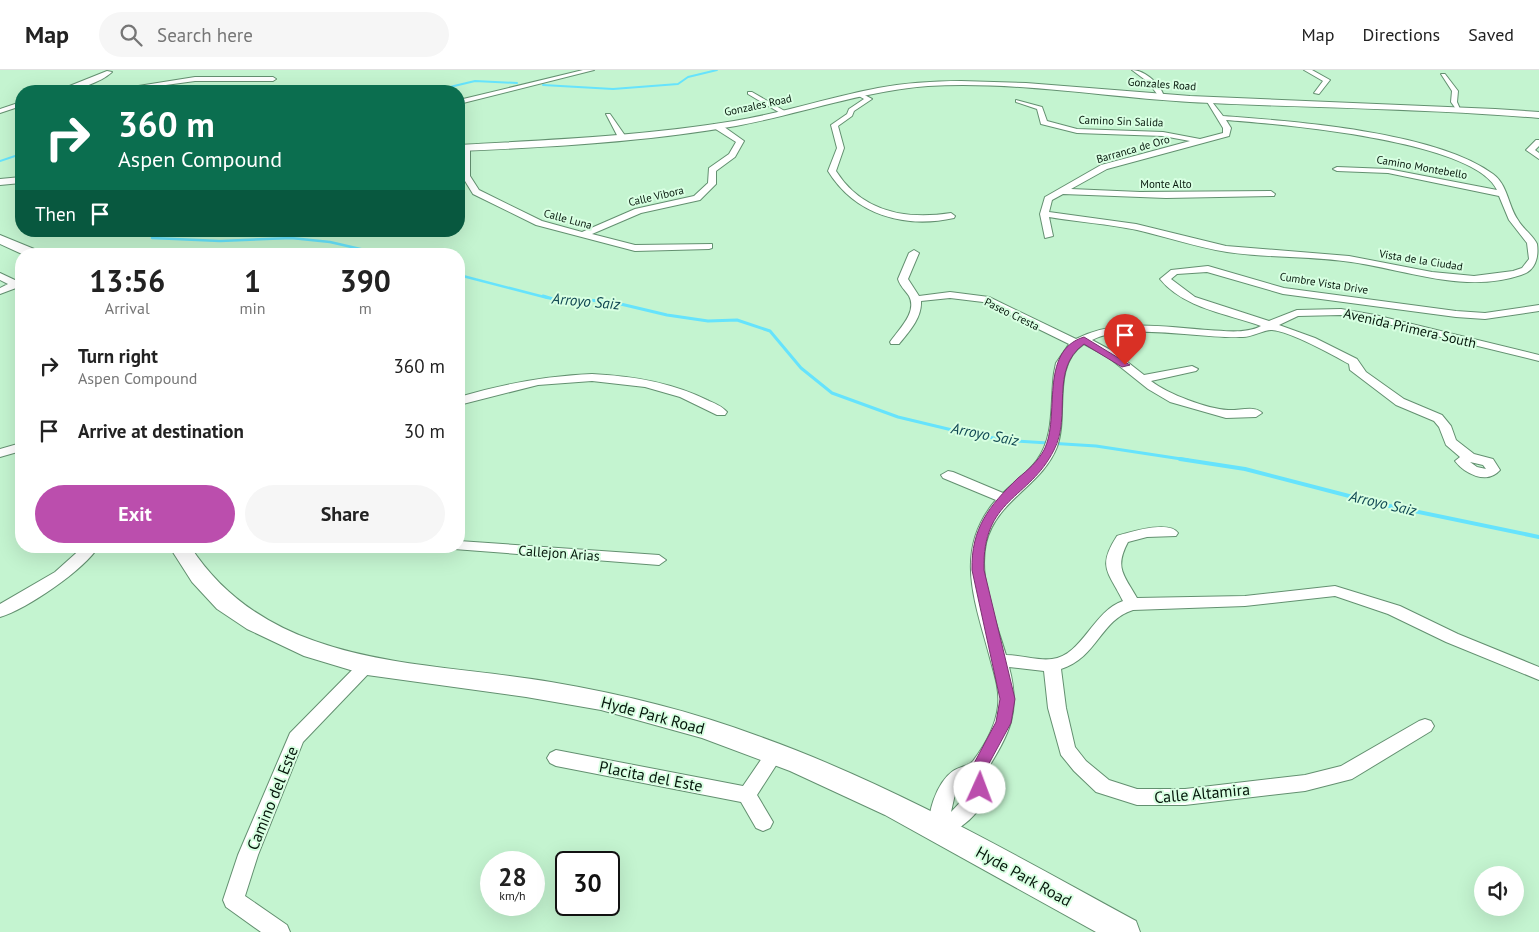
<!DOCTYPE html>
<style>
:root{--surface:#fff;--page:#f6f6f6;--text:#222;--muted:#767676;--line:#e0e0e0;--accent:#bb4ead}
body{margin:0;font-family:"PT Sans",sans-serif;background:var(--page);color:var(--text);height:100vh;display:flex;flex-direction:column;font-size:19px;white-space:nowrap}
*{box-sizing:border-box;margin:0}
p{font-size:16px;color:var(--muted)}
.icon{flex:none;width:28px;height:28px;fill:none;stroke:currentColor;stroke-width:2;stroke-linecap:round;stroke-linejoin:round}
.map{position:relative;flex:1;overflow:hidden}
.details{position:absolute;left:15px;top:178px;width:450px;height:305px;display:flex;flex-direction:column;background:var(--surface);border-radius:20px;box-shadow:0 5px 20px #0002}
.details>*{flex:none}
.top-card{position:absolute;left:15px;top:15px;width:450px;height:152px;border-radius:20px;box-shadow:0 5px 20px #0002;background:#0b6e4f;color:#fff;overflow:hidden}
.controls{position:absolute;left:1474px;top:796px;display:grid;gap:10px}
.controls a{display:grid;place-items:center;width:50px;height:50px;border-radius:50%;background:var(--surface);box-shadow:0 5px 20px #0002;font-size:25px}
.speed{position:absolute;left:480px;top:781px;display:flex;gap:10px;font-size:25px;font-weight:700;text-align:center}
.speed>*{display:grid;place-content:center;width:65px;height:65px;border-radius:50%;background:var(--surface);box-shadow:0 5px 20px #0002;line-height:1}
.speed small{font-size:12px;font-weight:400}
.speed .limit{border:2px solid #111;border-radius:8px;background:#fff;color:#111}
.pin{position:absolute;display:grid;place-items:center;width:42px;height:42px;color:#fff;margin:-51px -21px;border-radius:50% 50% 50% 0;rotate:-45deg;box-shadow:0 0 5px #0007}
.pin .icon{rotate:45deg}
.me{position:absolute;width:55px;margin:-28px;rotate:2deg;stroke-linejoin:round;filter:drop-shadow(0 0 4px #0008)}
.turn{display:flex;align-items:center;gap:18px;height:105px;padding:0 20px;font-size:22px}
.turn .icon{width:65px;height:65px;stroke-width:2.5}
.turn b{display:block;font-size:35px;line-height:42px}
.then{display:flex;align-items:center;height:48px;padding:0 20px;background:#0003;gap:10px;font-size:19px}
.eta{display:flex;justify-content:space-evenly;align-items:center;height:85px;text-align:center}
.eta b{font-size:30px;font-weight:700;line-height:35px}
.button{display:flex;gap:10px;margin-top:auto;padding:10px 20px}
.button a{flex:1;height:58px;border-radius:30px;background:var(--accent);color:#fff;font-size:20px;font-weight:700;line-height:58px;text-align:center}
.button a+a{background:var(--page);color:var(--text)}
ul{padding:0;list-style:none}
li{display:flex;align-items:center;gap:15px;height:65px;padding:0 20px}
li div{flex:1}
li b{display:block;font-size:19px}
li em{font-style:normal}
header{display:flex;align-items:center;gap:30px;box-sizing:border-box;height:70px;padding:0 25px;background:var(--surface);border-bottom:1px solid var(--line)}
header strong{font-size:24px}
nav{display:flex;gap:28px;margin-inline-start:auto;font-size:18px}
.search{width:350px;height:45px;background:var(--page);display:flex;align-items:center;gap:12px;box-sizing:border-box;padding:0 18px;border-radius:28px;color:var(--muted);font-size:19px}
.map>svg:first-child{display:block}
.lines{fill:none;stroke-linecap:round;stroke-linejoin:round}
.stream-far3{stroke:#66e3fc;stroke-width:2}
.stream-far2{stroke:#66e3fc;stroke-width:2.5}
.stream-far1{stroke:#66e3fc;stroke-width:3}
.stream{stroke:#66e3fc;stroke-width:4}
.minor-casing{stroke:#639070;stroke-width:2}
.tertiary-casing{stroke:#639070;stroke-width:2}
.secondary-casing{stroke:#639070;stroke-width:2}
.minor{fill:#fff;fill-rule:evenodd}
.tertiary{fill:#fff;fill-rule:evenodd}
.secondary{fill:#fff;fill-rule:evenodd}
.route{fill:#bb4ead;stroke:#7a3370}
.labels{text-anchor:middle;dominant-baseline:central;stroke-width:4;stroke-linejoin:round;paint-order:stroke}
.far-street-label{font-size:11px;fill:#06180c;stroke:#d8ffe2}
.street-label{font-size:14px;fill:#06180c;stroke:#d8ffe2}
.water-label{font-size:15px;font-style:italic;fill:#0f4752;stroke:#d8ffe2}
.near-street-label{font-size:16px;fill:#06180c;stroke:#d8ffe2}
</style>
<header>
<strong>Map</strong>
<div class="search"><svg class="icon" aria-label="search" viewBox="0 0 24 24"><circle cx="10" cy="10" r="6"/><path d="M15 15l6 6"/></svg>Search here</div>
<nav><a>Map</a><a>Directions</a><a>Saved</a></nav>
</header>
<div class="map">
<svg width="1539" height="862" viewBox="0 0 1539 862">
<rect width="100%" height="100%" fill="#c4f4d0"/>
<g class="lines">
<path class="stream-far3" d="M 543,15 L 613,19 L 678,14 L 688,7 L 717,0
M 433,21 L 475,11 L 517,13
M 0,91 L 21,84"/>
<path class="stream-far2" d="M 152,168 L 220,171 L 291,168 L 330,172 L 382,184
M 459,205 L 548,228"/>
<path class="stream-far1" d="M 543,226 L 553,229 L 608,231 L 667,245 L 708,251 L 737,250 L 770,261 L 801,298 L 832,323 L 898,347 L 973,365 L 1015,371 L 1096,376 L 1188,390"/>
<path class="stream" d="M 1180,389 L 1245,399 L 1380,434 L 1539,467"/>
<g class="minor-casing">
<path id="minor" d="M 583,0 L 594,0 L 459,34 L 459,30 Z
M 1132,0 C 1145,0 1163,16 1164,28 L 1160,28 L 1148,12 Z
M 1304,0 L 1312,0 L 1330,10 L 1319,24 L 1314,23 L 1323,11 Z
M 107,1 L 112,2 C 100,13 73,22 57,21 Z
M 1441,4 L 1445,4 L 1458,21 L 1457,32 L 1460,39 L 1456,39 L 1451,32 L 1452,21 Z
M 195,7 L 273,7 L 276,9 L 273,11 L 195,11 L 122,21 L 107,21 Z
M 748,22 L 752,22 L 788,43 L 782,44 L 748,24 Z
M 857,23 L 861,23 L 872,29 L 854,41 L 852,46 L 838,56 L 844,78 L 836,101 C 862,142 906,150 951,143 L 955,146 L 954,148 C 905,159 855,145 828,101 L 837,78 L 831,55 L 847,44 L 849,39 L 864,29 L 857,25 Z
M 1209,28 L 1223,46 C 1294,51 1437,62 1493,104 C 1508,115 1508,136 1518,150 C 1523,159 1533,165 1537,174 C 1539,188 1535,201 1521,205 C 1465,224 1407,200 1351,192 C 1310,186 1268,188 1227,182 C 1196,177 1167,167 1137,160 C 1108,154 1078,152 1049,147 L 1053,166 L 1045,168 L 1040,144 L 1045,127 L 1101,95 L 1190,71 L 1163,66 L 1077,63 L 1041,54 L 1037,39 L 1016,32 L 1016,30 L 1042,37 L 1047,51 L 1077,59 L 1163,62 L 1200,69 L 1223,63 L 1223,58 L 1206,30 ZM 1226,50 C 1278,54 1474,70 1497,120 L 1388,99 L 1337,97 L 1333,99 L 1337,101 L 1388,103 L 1499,126 L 1509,150 L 1527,173 L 1529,189 L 1522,198 L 1513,201 L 1474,206 L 1432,202 L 1349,186 L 1226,176 L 1136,154 L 1049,142 L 1052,130 L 1063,124 L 1166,128 L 1274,126 L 1275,124 L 1271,121 L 1140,122 L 1071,119 L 1107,99 L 1229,66 L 1231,58 Z
M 21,32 L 21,36 L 0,43 L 0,39 Z
M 606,44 L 610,44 L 626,67 L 625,69 L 619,69 Z
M 714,54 L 720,54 L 744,71 L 735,87 L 716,101 L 716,114 L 700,130 L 641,143 L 592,164 L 635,175 L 712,174 L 712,178 L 709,179 L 635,181 L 536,155 L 473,124 L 462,106 L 462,77 L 466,75 L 470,77 L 470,106 L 479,120 L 542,151 L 582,162 L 635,139 L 694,126 L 708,113 L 709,98 L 729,84 L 736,72 L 714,58 Z
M 1536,70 L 1539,70 L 1539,76 L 1535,80 L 1539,83 L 1539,89 L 1526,80 Z
M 914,180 L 919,183 L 908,209 L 919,226 L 950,222 L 989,227 L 1076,269 C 1116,248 1165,257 1208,260 C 1225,261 1246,264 1261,256 C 1228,244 1183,238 1160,209 L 1171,200 L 1208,196 L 1284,218 L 1456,241 L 1485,243 L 1539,235 L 1539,241 L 1485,249 L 1456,247 L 1283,224 L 1207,202 L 1177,204 L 1171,209 L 1195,227 L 1269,251 L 1297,240 L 1341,239 L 1375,245 L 1539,285 L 1539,291 L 1375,251 L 1341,245 L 1298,246 L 1279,255 L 1315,268 L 1357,289 L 1366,302 L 1404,329 L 1442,345 L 1451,356 L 1456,370 L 1474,384 L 1493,389 L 1500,400 C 1487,415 1465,404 1455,391 L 1460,387 L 1446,375 L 1439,357 L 1434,351 L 1396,335 L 1350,300 L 1349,294 C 1333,285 1289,261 1272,260 C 1266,259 1252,267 1243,267 C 1204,269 1124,252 1092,270 L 1116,283 L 1144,305 L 1192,296 L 1198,299 L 1196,301 L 1151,311 C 1168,324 1207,339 1228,340 C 1238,341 1255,335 1262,343 L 1256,347 L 1226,348 L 1170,332 L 1148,319 L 1108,287 L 1084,274 C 1051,296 1069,344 1057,377 C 1042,416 996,430 986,473 C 978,509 996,551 1006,585 C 1021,585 1038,591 1052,589 C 1082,586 1093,541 1123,531 C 1108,501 1097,497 1117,466 C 1130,462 1169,450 1178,463 L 1176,466 L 1147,467 L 1128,472 C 1114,498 1124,505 1137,528 L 1245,526 L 1335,516 L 1400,536 L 1458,564 L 1539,597 L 1539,610 L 1446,572 L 1388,544 L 1335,526 L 1245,536 L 1133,540 C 1100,550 1098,587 1061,599 L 1066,638 L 1075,677 L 1086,691 L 1109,710 L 1137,719 L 1185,719 L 1305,705 L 1341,696 L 1419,651 L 1425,649 L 1431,651 L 1434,656 L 1431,661 L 1352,709 L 1305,721 L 1185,735 L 1137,735 L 1096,722 L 1074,701 L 1061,685 L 1048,638 L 1044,601 L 1009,597 C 1021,642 1010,662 987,700 C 994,733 968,757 939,768 L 932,765 C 924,747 937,712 953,701 C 959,697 969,696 973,691 C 985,675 996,655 998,636 C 1000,620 994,603 990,588 C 975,531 953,480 996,430 L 943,408 L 941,405 L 948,401 L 953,402 L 1003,423 C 1014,412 1028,403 1037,390 C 1055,366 1050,332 1054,303 L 1056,293 L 1069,274 L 983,232 L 950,228 L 921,231 C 922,248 909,262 899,274 L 891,274 L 890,272 C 898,260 918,242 909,226 C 905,220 900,216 898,209 L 909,183 ZM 1470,392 L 1483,395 L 1486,399 L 1477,397 ZM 971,709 L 968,724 L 951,742 L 955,724 Z
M 0,203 L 17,211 L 21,210 L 21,220 L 16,218 L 0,224 L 0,218 L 8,214 L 0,210 Z
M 592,304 C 632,306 671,312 707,330 C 714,333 722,336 727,342 L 725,345 L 717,345 L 680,327 L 645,317 L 592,311 L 538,315 L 459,335 L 459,327 C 503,314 546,306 592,304 Z
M 21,373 L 21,381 L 0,387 L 0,379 Z
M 459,471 L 659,485 L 666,490 L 659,495 L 454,479 L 452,476 L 459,476 Z
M 84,476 L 99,476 C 84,500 27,539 0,547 L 0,534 L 55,502 Z
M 366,590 L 372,592 L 374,596 L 372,600 L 303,672 L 258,785 L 245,826 L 287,855 L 290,862 L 261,862 L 226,837 L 223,830 L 238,785 L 290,663 L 360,592 Z
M 775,675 L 781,678 L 784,683 L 757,725 L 773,752 L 770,758 L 763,761 L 756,758 L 741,732 L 556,696 L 550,693 L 547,688 L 550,683 L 556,680 L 743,716 L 769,678 Z"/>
</g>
<g class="tertiary-casing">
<path id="tertiary" d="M 961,11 L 1026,13 L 1190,26 L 1495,39 L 1539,42 L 1539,48 C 1423,38 1306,38 1190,32 C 1103,27 1016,11 928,16 C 863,21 800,44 736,56 C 645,72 551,77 459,81 L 459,75 C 551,70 643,66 734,51 C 783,43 830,27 878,18 C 905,13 933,11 961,11 Z
M 21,107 L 21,113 L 0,115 L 0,109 Z"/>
</g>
<g class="secondary-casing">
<path id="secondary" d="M 0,165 L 39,181 L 41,184 L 22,184 L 0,174 Z
M 169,476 L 190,476 C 270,600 423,590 551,612 C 622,624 691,641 758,666 C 890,713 1013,784 1136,851 L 1140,862 L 1096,862 L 885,745 L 790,701 L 702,668 L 601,640 L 526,627 L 367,605 L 304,586 L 247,559 L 217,539 L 192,512 Z"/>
</g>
<use href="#minor" class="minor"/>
<use href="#tertiary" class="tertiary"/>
<use href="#secondary" class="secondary"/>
</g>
<path class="route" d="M 1084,267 L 1130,295 L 1122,297 L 1084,274 C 1049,299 1072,346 1054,380 C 1029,430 982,428 984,500 L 1015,629 L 1011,653 L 986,699 C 988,708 990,714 986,723 L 980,725 L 975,723 C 971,716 973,707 971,699 L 996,652 L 1000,629 L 972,500 C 971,458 989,436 1018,408 C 1028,400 1038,391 1044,380 C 1061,347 1038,281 1084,267 Z"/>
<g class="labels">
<g class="far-street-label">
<text transform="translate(1162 14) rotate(4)">Gonzales Road</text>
<text transform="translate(758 35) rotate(-12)">Gonzales Road</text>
<text transform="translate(1121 51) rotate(2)">Camino Sin Salida</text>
<text transform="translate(1133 79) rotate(-16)">Barranca de Oro</text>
<text transform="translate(1422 97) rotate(10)">Camino Montebello</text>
<text x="1166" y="114">Monte Alto</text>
<text transform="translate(656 126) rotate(-13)">Calle Vibora</text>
<text transform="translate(568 149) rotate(15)">Calle Luna</text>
<text transform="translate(1421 190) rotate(9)">Vista de la Ciudad</text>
<text transform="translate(1324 213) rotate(9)">Cumbre Vista Drive</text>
<text transform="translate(1012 244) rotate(26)">Paseo Cresta</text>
</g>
<g class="street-label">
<text transform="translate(1410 258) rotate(13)">Avenida Primera South</text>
<text transform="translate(559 483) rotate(4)">Callejon Arias</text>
</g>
<g class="water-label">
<text transform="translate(586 231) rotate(5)">Arroyo Saiz</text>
<text transform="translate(985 364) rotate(11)">Arroyo Saiz</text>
<text transform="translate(1383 433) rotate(13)">Arroyo Saiz</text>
</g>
<g class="near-street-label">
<text transform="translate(653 645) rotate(15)">Hyde Park Road</text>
<text transform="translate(651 706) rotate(11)">Placita del Este</text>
<text transform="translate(1202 723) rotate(-5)">Calle Altamira</text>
<text transform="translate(272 728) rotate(-68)">Camino del Este</text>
<text transform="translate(1024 806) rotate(29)">Hyde Park Road</text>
</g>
</g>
</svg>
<div class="controls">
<a><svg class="icon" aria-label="sound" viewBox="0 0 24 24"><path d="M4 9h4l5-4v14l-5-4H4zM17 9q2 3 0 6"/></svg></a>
</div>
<div class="speed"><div>28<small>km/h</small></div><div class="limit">30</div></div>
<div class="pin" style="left:1125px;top:295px;background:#d93025"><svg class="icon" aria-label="arrive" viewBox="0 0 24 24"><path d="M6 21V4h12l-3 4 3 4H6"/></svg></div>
<svg class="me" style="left:980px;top:718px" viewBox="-20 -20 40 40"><circle r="19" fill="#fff"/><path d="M0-13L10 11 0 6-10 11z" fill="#bb4ead"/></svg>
<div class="top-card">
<div class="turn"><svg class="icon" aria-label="right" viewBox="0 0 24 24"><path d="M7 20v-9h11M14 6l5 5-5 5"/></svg><div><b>360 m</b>Aspen Compound</div></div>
<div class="then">Then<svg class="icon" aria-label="arrive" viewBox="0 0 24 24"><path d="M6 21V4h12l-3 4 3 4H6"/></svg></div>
</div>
<section class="details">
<div class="eta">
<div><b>13:56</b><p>Arrival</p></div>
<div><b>1</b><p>min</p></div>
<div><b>390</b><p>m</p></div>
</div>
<ul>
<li><svg class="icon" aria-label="right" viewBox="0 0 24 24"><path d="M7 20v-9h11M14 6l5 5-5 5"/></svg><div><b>Turn right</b><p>Aspen Compound</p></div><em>360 m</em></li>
<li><svg class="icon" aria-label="arrive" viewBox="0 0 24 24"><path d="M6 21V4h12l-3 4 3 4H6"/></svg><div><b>Arrive at destination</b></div><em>30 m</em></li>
</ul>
<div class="button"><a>Exit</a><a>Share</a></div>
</section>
</div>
